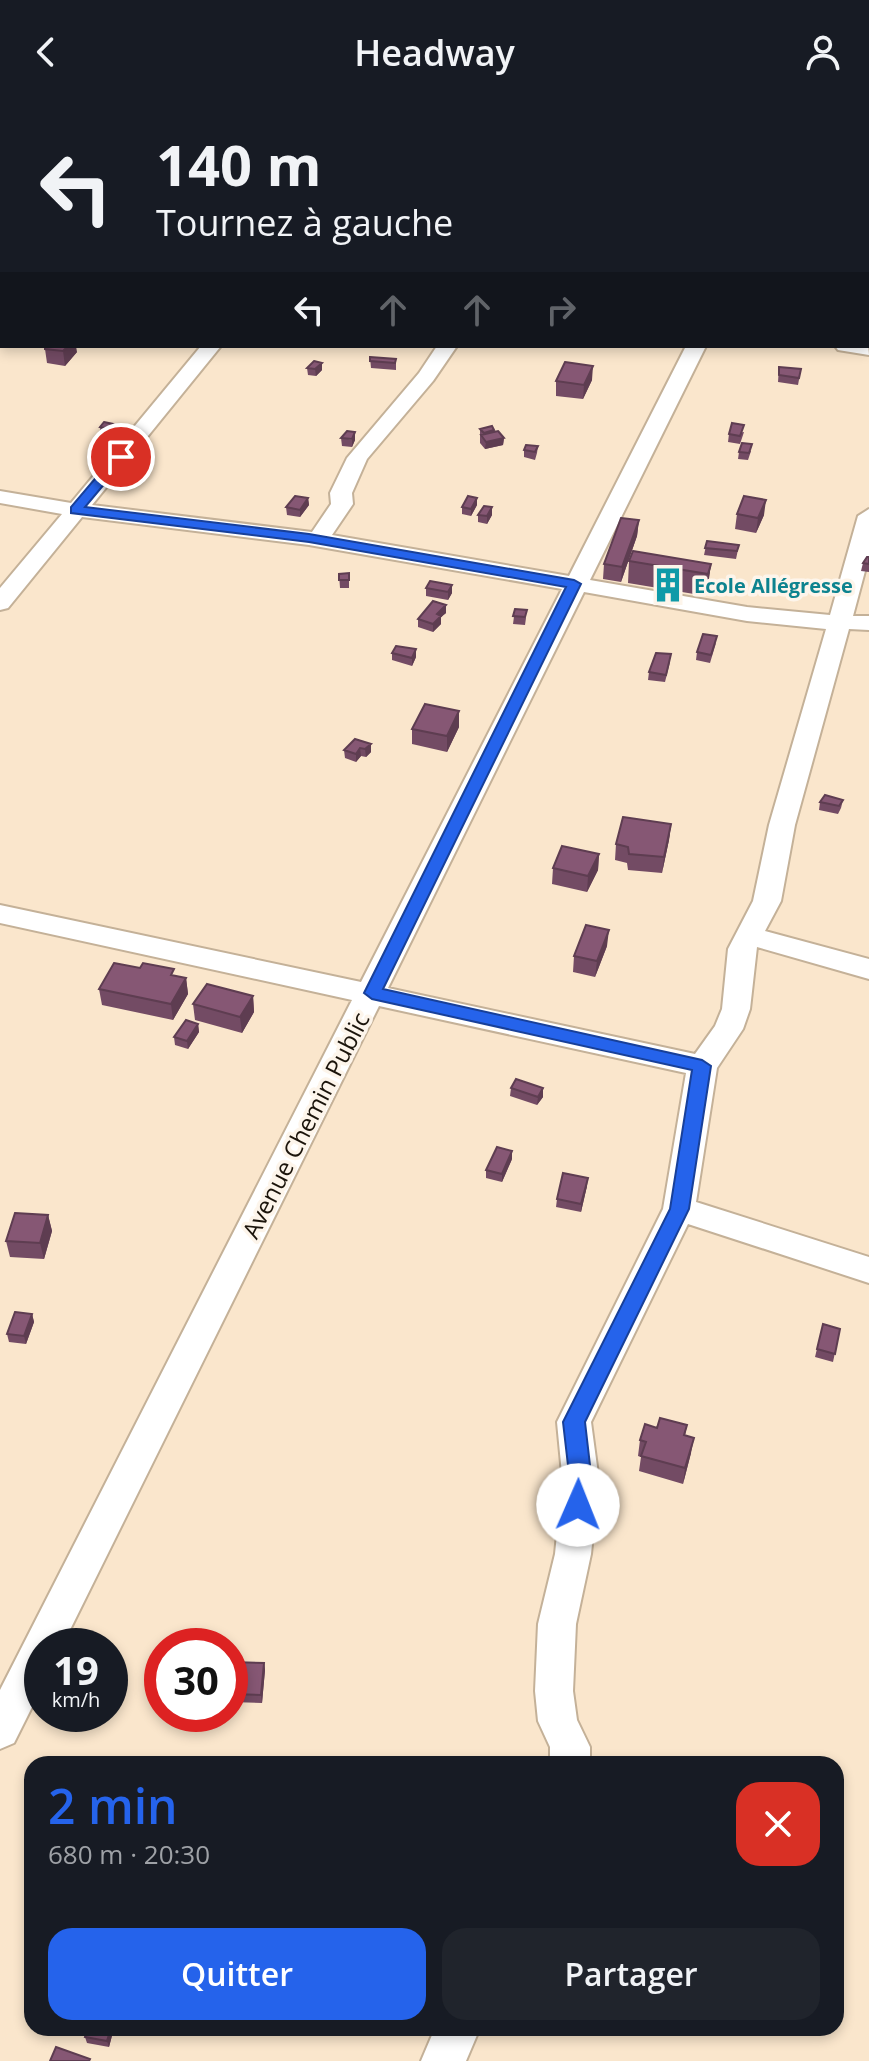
<!DOCTYPE html>
<html lang="fr">
<meta charset="utf-8">
<style>
:root{--surface:#171b24;--page:#20242c;--text:#f1f3f6;--muted:#9ea1a6;--accent:#2563eb}
body{margin:0;font-family:"Open Sans",sans-serif;background:var(--page);color:var(--text);height:100vh;display:flex;flex-direction:column;font-size:30px;white-space:nowrap}
*{box-sizing:border-box;margin:0}
p{font-size:26px;color:var(--muted)}
.icon{flex:none;width:44px;height:44px;fill:none;stroke:currentColor;stroke-width:2;stroke-linecap:round;stroke-linejoin:round}
.map{position:relative;flex:1;overflow:hidden}
.panel{position:absolute;left:24px;top:1652px;width:820px;height:280px;display:flex;flex-direction:column;background:var(--surface);border-radius:24px;box-shadow:0 4px 12px #0003}
.panel>*{flex:none}
.top-card{position:absolute;left:0px;top:0px;width:870px;height:244px;box-shadow:0 4px 12px #0003;background:#171b24;color:var(--text);overflow:hidden}
.speed{position:absolute;left:24px;top:1524px;display:flex;gap:16px;font-size:40px;font-weight:700;text-align:center}
.speed>*{display:grid;place-content:center;width:104px;height:104px;border-radius:50%;background:var(--surface);box-shadow:0 4px 12px #0003;line-height:1}
.speed small{font-size:20px;font-weight:400}
.speed .limit{border:12px solid #d22;background:#fff;color:#111}
.pin{position:absolute;display:grid;place-items:center;width:68px;height:68px;color:#fff;margin:-34px;border:4px solid #fff;border-radius:50%;box-shadow:0 2px 8px #0007}
.me{position:absolute;width:88px;margin:-44px;rotate:1deg;stroke-linejoin:round;filter:drop-shadow(0 0 6px #0008)}
.turn{display:flex;align-items:center;gap:28px;height:168px;padding:0 24px;font-size:36px}
.turn .icon{width:104px;height:104px;stroke-width:2.5}
.turn b{display:block;font-size:56px;line-height:68px}
.lanes{display:flex;align-items:center;height:76px;padding:0 24px;background:#0003;justify-content:center;gap:40px;direction:ltr}
.lanes .off{opacity:.35}
.round{display:grid;place-items:center;flex:none;width:84px;height:84px;border-radius:24px;background:var(--page)}
.overview{display:flex;align-items:center;justify-content:space-between;height:136px;padding:0 24px}
h1{font-size:48px;font-weight:600;line-height:60px;color:var(--accent)}
.action{display:flex;gap:16px;margin-top:auto;padding:16px 24px}
.action a{flex:1;height:92px;border-radius:24px;background:var(--accent);color:#fff;font-size:32px;font-weight:600;line-height:92px;text-align:center}
.action a+a{background:var(--page);color:var(--text)}
header{display:flex;justify-content:space-between;align-items:center;height:104px;padding:0 24px;background:var(--surface);font-size:36px;font-weight:600}
.map>svg:first-child{display:block}
.lines{fill:none;stroke-linecap:round;stroke-linejoin:round}
.minor-casing{stroke:#c4b198;stroke-width:4}
.minor{fill:#fff;fill-rule:evenodd}
.wall{fill:#734b64}
.shaded-wall{fill:#5e3d51}
.building{fill:#865774;stroke:#5e3d51;stroke-width:2}
.route{fill:#2563eb;stroke:#184099;stroke-width:2}
.labels{text-anchor:middle;dominant-baseline:central;stroke-width:7;stroke-linejoin:round;paint-order:stroke}
.far-culture-label{font-size:20px;font-weight:bold;fill:#0d838f;stroke:#fdf5eb;text-anchor:start}
.street-label{font-size:24px;fill:#1b140b;stroke:#fdf5eb}
</style>
<header><svg class="icon" aria-label="back" viewBox="0 0 24 24"><path d="M15 5l-7 7 7 7"/></svg>Headway<svg class="icon" aria-label="person" viewBox="0 0 24 24"><circle cx="12" cy="8" r="4"/><path d="M4 21q1-7 8-7t8 7"/></svg></header>
<div class="map">
<svg width="869" height="1957" viewBox="0 0 869 1957">
<rect width="100%" height="100%" fill="#fae6cc"/>
<g class="lines">
<g class="minor-casing">
<path id="minor" d="M 0,0 L 12,0 L 2,2 L 0,8 Z
M 206,0 L 223,0 L 205,2 Z
M 403,0 L 420,0 L 402,2 Z
M 596,0 L 625,0 L 626,2 L 597,2 Z
M 795,0 L 812,0 L 794,2 Z
M 868,26 L 869,26 L 869,36 L 868,36 Z
M 0,108 L 2,108 L 2,118 L 0,118 Z
M 2,202 L 2,215 L 0,216 L 0,203 Z
M 868,239 L 869,251 L 838,246 L 835,242 L 868,242 Z
M 201,242 L 221,242 L 92,401 L 312,428 L 331,400 L 330,389 L 347,354 L 419,269 L 437,242 L 457,242 L 433,277 L 367,355 L 352,389 L 353,400 L 332,431 L 569,472 L 686,242 L 706,242 L 590,476 L 747,503 L 830,511 L 858,412 L 869,405 L 869,452 L 853,512 L 869,512 L 869,526 L 849,525 L 795,721 L 781,797 L 765,827 L 869,855 L 869,875 L 757,843 L 750,905 L 743,925 L 717,964 L 696,1098 L 869,1153 L 869,1179 L 688,1120 L 591,1318 L 598,1370 L 596,1401 L 591,1450 L 576,1520 L 573,1587 L 577,1616 L 590,1643 L 590,1660 L 550,1660 L 550,1643 L 538,1617 L 535,1587 L 538,1520 L 555,1450 L 560,1401 L 562,1370 L 557,1318 L 663,1105 L 686,969 L 379,902 L 62,1542 L 42,1542 L 42,1583 L 14,1639 L 0,1645 L 0,1586 L 352,896 L 0,819 L 0,801 L 361,878 L 562,485 L 309,441 L 82,413 L 8,504 L 0,506 L 0,484 L 62,410 L 0,399 L 0,387 L 71,399 ZM 584,488 L 747,517 L 826,525 L 769,721 L 753,797 L 728,845 L 722,905 L 715,922 L 695,950 L 388,884 Z
M 435,1924 L 480,1924 L 466,1957 L 421,1957 Z"/>
</g>
<use href="#minor" class="minor"/>
</g>
<path class="wall" d="M 57,0 L 85,0 L 85,2 L 57,2 Z
M 255,0 L 305,0 L 305,2 L 255,2 Z
M 316,0 L 336,0 L 336,2 L 316,2 Z
M 429,0 L 454,0 L 453,2 L 429,2 Z
M 45,245 L 77,248 L 65,262 L 47,259 Z
M 370,253 L 396,255 L 396,266 L 371,264 Z
M 322,259 L 322,266 L 316,272 L 308,271 L 307,264 Z
M 779,263 L 801,265 L 798,281 L 778,278 Z
M 592,276 L 583,295 L 556,292 L 556,277 Z
M 104,318 L 114,327 L 110,332 L 101,331 L 100,323 Z
M 480,325 L 494,328 L 504,334 L 503,341 L 485,345 L 480,339 Z
M 744,328 L 740,340 L 728,338 L 729,330 Z
M 341,334 L 355,336 L 352,343 L 342,342 Z
M 538,342 L 537,349 L 535,356 L 524,353 L 524,346 Z
M 751,347 L 748,356 L 738,355 L 739,348 Z
M 308,394 L 309,401 L 300,413 L 287,411 L 286,403 Z
M 477,401 L 471,412 L 462,410 L 462,403 Z
M 737,410 L 764,411 L 756,429 L 735,425 Z
M 478,411 L 492,411 L 487,420 L 478,418 Z
M 639,416 L 637,432 L 621,478 L 603,475 L 604,460 Z
M 707,437 L 739,441 L 736,455 L 704,451 Z
M 869,453 L 869,468 L 861,467 L 863,459 Z
M 629,457 L 711,460 L 706,492 L 628,479 Z
M 349,469 L 349,484 L 340,484 L 339,470 Z
M 426,484 L 452,489 L 448,496 L 426,492 Z
M 446,501 L 446,509 L 441,513 L 441,520 L 433,528 L 418,523 L 418,515 Z
M 515,505 L 526,514 L 525,521 L 513,520 Z
M 716,539 L 710,559 L 696,556 L 697,548 Z
M 416,545 L 416,553 L 412,562 L 392,556 L 392,549 Z
M 670,558 L 665,578 L 648,576 L 649,568 Z
M 459,607 L 459,623 L 447,648 L 412,640 L 412,625 Z
M 371,640 L 371,648 L 366,653 L 361,652 L 356,658 L 345,654 L 344,646 Z
M 825,691 L 843,696 L 841,704 L 838,710 L 819,706 L 820,698 Z
M 671,720 L 669,736 L 662,769 L 628,766 L 627,759 L 615,756 L 616,740 Z
M 599,750 L 598,766 L 587,788 L 552,780 L 553,764 Z
M 607,842 L 595,873 L 573,868 L 574,852 Z
M 174,872 L 186,874 L 188,890 L 173,916 L 102,901 L 99,885 Z
M 253,892 L 254,908 L 242,929 L 195,916 L 193,900 Z
M 198,920 L 199,928 L 188,945 L 175,941 L 174,933 Z
M 511,984 L 543,993 L 537,1001 L 510,992 Z
M 512,1055 L 502,1078 L 486,1074 L 486,1066 Z
M 587,1082 L 581,1108 L 556,1103 L 557,1095 Z
M 48,1111 L 52,1127 L 44,1155 L 10,1153 L 6,1137 Z
M 32,1210 L 34,1218 L 26,1240 L 9,1238 L 7,1230 Z
M 823,1220 L 840,1225 L 833,1258 L 815,1253 Z
M 687,1321 L 685,1332 L 691,1349 L 683,1380 L 639,1367 L 641,1353 L 638,1352 L 640,1336 L 657,1324 Z
M 230,1558 L 264,1559 L 265,1566 L 262,1599 L 230,1598 Z
M 88,1924 L 114,1924 L 109,1943 L 87,1939 L 85,1933 Z"/>
<path class="shaded-wall" d="M 294,0 L 305,0 L 305,2 L 291,2 Z
M 68,242 L 76,242 L 77,248 L 65,262 L 63,247 Z
M 322,259 L 322,266 L 316,272 L 315,265 Z
M 593,262 L 592,276 L 583,295 L 584,281 Z
M 113,320 L 114,327 L 110,332 L 109,325 Z
M 355,328 L 355,336 L 352,343 L 352,335 Z
M 504,334 L 503,341 L 485,345 L 486,338 Z
M 308,394 L 309,401 L 300,413 L 300,406 Z
M 477,394 L 477,401 L 471,412 L 471,405 Z
M 766,396 L 764,411 L 756,429 L 758,414 Z
M 492,403 L 492,411 L 487,420 L 487,412 Z
M 639,416 L 637,432 L 621,478 L 622,463 Z
M 711,460 L 708,482 L 706,492 L 708,470 Z
M 452,481 L 452,489 L 448,496 L 448,488 Z
M 446,501 L 446,509 L 441,513 L 441,520 L 433,528 L 433,520 L 437,510 Z
M 416,545 L 416,553 L 412,562 L 412,554 Z
M 459,607 L 459,623 L 447,648 L 447,632 Z
M 371,640 L 371,648 L 366,653 L 365,645 Z
M 360,644 L 361,652 L 356,658 L 356,650 Z
M 671,720 L 669,736 L 662,769 L 664,753 Z
M 599,750 L 598,766 L 587,788 L 588,772 Z
M 609,826 L 607,842 L 595,873 L 597,857 Z
M 186,874 L 188,890 L 173,916 L 171,900 Z
M 253,892 L 254,908 L 242,929 L 240,913 Z
M 198,920 L 199,928 L 188,945 L 187,937 Z
M 543,984 L 543,993 L 537,1001 L 538,993 Z
M 512,1047 L 512,1055 L 502,1078 L 502,1070 Z
M 588,1074 L 587,1082 L 581,1108 L 581,1100 Z
M 48,1111 L 52,1127 L 44,1155 L 40,1139 Z
M 32,1210 L 34,1218 L 26,1240 L 24,1232 Z
M 694,1334 L 691,1349 L 683,1380 L 685,1364 Z
M 264,1559 L 265,1566 L 262,1599 L 261,1591 Z
M 111,1924 L 114,1924 L 109,1943 L 107,1937 Z"/>
<path class="building" d="M 101,0 L 122,0 L 131,2 L 98,2 Z
M 275,0 L 294,0 L 291,2 Z
M 45,242 L 68,242 L 63,247 L 45,245 Z
M 370,253 L 396,255 L 395,259 L 370,257 Z
M 314,257 L 322,259 L 315,265 L 307,264 Z
M 565,258 L 593,262 L 584,281 L 556,277 Z
M 779,263 L 801,265 L 799,274 L 779,271 Z
M 104,318 L 113,320 L 109,325 L 100,323 Z
M 732,319 L 744,321 L 740,332 L 729,330 Z
M 492,322 L 494,326 L 484,329 L 480,325 Z
M 347,327 L 355,328 L 352,335 L 341,334 Z
M 498,327 L 504,334 L 486,338 L 481,331 Z
M 742,339 L 752,340 L 749,349 L 739,348 Z
M 526,341 L 538,342 L 535,348 L 524,346 Z
M 295,392 L 308,394 L 300,406 L 286,403 Z
M 468,392 L 477,394 L 471,405 L 462,403 Z
M 744,392 L 766,396 L 758,414 L 737,410 Z
M 484,402 L 492,403 L 487,412 L 478,411 Z
M 621,414 L 639,416 L 622,463 L 604,460 Z
M 707,437 L 739,441 L 737,447 L 705,444 Z
M 633,447 L 711,460 L 708,470 L 629,457 Z
M 867,453 L 869,453 L 869,460 L 863,459 Z
M 349,469 L 349,476 L 339,476 L 339,470 Z
M 430,477 L 452,481 L 448,488 L 426,484 Z
M 433,497 L 446,501 L 437,510 L 441,512 L 433,520 L 418,515 Z
M 515,505 L 527,506 L 525,513 L 513,512 Z
M 703,530 L 717,532 L 711,551 L 697,548 Z
M 396,542 L 416,545 L 412,554 L 392,549 Z
M 656,549 L 671,550 L 666,571 L 649,568 Z
M 425,600 L 459,607 L 447,632 L 412,625 Z
M 355,635 L 371,640 L 365,645 L 360,644 L 356,650 L 344,646 Z
M 825,691 L 843,696 L 839,702 L 820,698 Z
M 623,713 L 671,720 L 664,753 L 629,750 L 628,743 L 616,740 Z
M 562,742 L 599,750 L 588,772 L 553,764 Z
M 586,821 L 609,826 L 597,857 L 574,852 Z
M 114,859 L 140,864 L 143,859 L 174,865 L 171,871 L 186,874 L 171,900 L 99,885 Z
M 207,880 L 253,892 L 240,913 L 193,900 Z
M 186,916 L 198,920 L 187,937 L 174,933 Z
M 516,975 L 543,984 L 538,993 L 511,984 Z
M 497,1043 L 512,1047 L 502,1070 L 486,1066 Z
M 563,1069 L 588,1074 L 581,1100 L 557,1095 Z
M 15,1109 L 48,1111 L 40,1139 L 6,1137 Z
M 15,1208 L 32,1210 L 24,1232 L 7,1230 Z
M 823,1220 L 840,1225 L 835,1250 L 817,1245 Z
M 660,1314 L 687,1321 L 684,1331 L 694,1334 L 685,1364 L 641,1352 L 646,1338 L 640,1336 L 645,1320 L 657,1324 Z
M 230,1558 L 264,1559 L 261,1591 L 230,1590 Z
M 88,1924 L 111,1924 L 107,1937 L 85,1933 Z
M 56,1943 L 90,1955 L 89,1957 L 50,1957 Z"/>
<path class="route" d="M 121,349 L 127,353 L 85,403 L 309,430 L 574,476 L 581,480 L 383,885 L 702,956 L 711,962 L 689,1105 L 585,1318 L 591,1370 L 586,1408 L 578,1411 L 570,1408 L 567,1401 L 569,1370 L 563,1318 L 670,1105 L 692,966 L 372,895 L 364,889 L 566,483 L 309,438 L 71,409 L 71,403 L 116,350 Z"/>
<defs>
<g id="building-bare" transform="scale(2.76)"><path d="M-4-6H4V6H1V3H-1V6H-4ZM-2.5-4.3h1.7v1.8h-1.7ZM.8-4.3h1.7v1.8H.8ZM-2.5-1h1.7V.8h-1.7ZM.8-1h1.7V.8H.8Z" fill="#0f9aa8" stroke="#fdf5eb" stroke-width="2.5" paint-order="stroke"/></g>
</defs>
<g fill-rule="evenodd">
<use href="#building-bare" x="668" y="481"/>
</g>
<g class="labels">
<g class="far-culture-label">
<text x="694" y="481">Ecole Allégresse</text>
</g>
<g class="street-label">
<text transform="translate(305 1021) rotate(-63)">Avenue Chemin Public</text>
</g>
</g>
</svg>
<div class="speed"><div>19<small>km/h</small></div><div class="limit">30</div></div>
<div class="pin" style="left:121px;top:353px;background:#d93025"><svg class="icon" aria-label="arrive" viewBox="0 0 24 24"><path d="M6 21V4h12l-3 4 3 4H6"/></svg></div>
<svg class="me" style="left:578px;top:1401px" viewBox="-20 -20 40 40"><circle r="19" fill="#fff"/><path d="M0-13L10 11 0 6-10 11z" fill="#2563eb"/></svg>
<div class="top-card">
<div class="turn"><svg class="icon" aria-label="left" viewBox="0 0 24 24"><path d="M17 20v-9H6M10 6l-5 5 5 5"/></svg><div><b>140 m</b>Tournez à gauche</div></div>
<div class="lanes"><svg class="icon" aria-label="left" viewBox="0 0 24 24"><path d="M17 20v-9H6M10 6l-5 5 5 5"/></svg><svg class="icon off" aria-label="ahead" viewBox="0 0 24 24"><path d="M12 20V5M6 11l6-6 6 6"/></svg><svg class="icon off" aria-label="ahead" viewBox="0 0 24 24"><path d="M12 20V5M6 11l6-6 6 6"/></svg><svg class="icon off" aria-label="right" viewBox="0 0 24 24"><path d="M7 20v-9h11M14 6l5 5-5 5"/></svg></div>
</div>
<section class="panel">
<div class="overview"><div><h1>2 min</h1><p>680 m · 20:30</p></div><a class="round" style="background:#d93025;color:#fff"><svg class="icon" aria-label="close" viewBox="0 0 24 24"><path d="M6 6l12 12M18 6L6 18"/></svg></a></div>
<div class="action"><a>Quitter</a><a>Partager</a></div>
</section>
</div>
